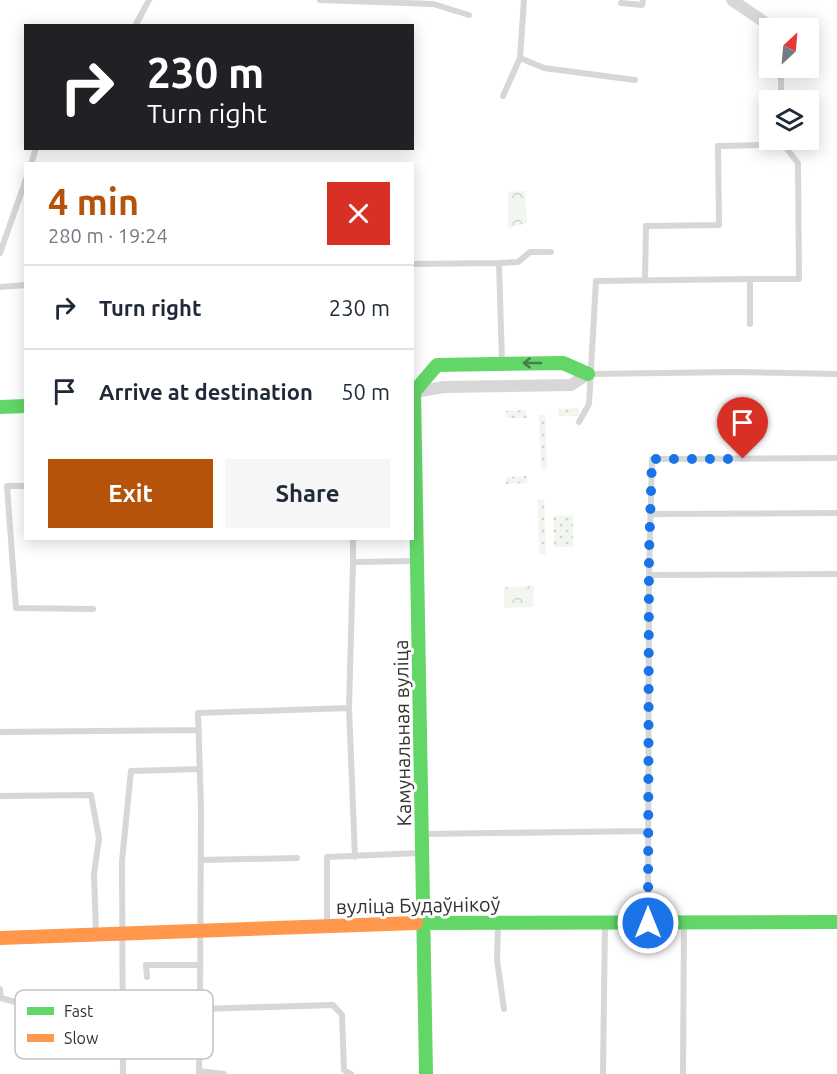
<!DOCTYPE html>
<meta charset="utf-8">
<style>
:root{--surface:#fff;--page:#f6f6f7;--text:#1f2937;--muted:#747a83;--line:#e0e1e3;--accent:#b45309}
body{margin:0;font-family:Ubuntu,sans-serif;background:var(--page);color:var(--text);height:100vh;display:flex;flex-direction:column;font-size:22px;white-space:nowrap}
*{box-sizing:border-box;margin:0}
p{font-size:20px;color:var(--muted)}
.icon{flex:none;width:33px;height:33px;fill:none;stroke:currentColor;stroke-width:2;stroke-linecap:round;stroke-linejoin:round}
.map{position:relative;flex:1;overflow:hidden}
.drawer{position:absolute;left:24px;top:162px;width:390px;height:378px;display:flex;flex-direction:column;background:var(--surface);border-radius:0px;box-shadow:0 3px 15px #0003}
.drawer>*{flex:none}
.banner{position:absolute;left:24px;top:24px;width:390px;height:126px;border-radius:0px;box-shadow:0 3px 15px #0003;background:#202124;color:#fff;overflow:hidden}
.needle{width:39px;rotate:26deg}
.fabs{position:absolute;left:759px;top:18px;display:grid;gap:12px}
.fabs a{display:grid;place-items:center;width:60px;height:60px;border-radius:0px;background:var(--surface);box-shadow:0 3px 15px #0003;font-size:30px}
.pin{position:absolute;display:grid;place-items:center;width:51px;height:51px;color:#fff;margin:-62px -26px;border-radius:50% 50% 50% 0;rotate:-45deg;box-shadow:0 0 6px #0007}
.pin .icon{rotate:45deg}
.me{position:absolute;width:66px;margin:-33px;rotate:0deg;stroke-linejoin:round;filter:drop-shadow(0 0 4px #0008)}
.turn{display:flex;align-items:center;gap:21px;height:126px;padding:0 24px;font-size:27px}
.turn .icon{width:78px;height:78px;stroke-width:2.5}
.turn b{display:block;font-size:42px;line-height:51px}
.round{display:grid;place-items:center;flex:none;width:63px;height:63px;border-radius:0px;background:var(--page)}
.headline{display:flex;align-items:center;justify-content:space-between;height:102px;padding:0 24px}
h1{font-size:36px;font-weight:600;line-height:45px;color:var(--accent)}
.button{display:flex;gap:12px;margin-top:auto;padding:12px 24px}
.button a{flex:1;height:69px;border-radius:0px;background:var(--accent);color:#fff;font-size:24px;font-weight:600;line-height:69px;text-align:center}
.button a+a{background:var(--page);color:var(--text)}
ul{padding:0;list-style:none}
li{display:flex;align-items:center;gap:18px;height:84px;padding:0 24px;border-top:2px solid var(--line)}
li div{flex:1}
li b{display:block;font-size:22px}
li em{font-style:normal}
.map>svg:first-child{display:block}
.grass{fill:url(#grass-dots)}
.park{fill:url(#park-crowns)}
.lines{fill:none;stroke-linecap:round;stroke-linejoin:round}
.lane{stroke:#d7d7d7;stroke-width:6}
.street{stroke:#d7d7d7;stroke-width:12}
.fast{stroke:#63d668;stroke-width:14}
.slow{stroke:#ff974d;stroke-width:14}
.oneway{stroke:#497c4b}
.route{stroke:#1a73e8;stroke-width:10;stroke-dasharray:0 18}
.labels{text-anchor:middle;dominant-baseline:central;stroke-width:6;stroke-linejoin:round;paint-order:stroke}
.street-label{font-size:20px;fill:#333;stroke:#fff}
.key{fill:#fff;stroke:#c2c2c2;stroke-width:1.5}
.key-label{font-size:16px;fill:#333}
</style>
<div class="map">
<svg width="837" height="1074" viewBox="0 0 837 1074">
<defs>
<pattern id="grass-dots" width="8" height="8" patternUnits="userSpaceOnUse" patternTransform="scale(1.5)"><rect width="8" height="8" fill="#f1f6ee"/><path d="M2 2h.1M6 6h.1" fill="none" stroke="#cfd3cd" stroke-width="1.8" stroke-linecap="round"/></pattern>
<pattern id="park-crowns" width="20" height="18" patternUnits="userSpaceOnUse" patternTransform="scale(1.5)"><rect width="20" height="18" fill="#f1f6ee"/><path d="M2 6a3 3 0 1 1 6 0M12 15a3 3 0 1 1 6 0" fill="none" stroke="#cfd3cd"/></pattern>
</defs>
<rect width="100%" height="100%" fill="#fff"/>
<path class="grass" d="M 578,408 L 579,416 L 558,416 L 558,409 Z
M 526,410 L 527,418 L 506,418 L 505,411 Z
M 539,415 L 545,415 L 547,468 L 541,468 Z
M 527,476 L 527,483 L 506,484 L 506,477 Z
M 544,499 L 546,554 L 539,554 L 538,500 Z
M 573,515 L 573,547 L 554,547 L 553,516 Z"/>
<path class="park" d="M 525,191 L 527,223 L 508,228 L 508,192 Z
M 534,586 L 533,607 L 504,608 L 504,587 Z"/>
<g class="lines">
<path class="lane" d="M 320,0 L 433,4 L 469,15
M 621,3 L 642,5 L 643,0
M 135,26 L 149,0
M 520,58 L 544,68 L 635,80
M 503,96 L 520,58 L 524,0
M 781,100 L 781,68
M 31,164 L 36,148
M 0,253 L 26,179
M 499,263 L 518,262 L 530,252 L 551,252
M 412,264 L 499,263 L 502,363
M 645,280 L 646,226 L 719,225 L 718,146 L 767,145 L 780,141
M 0,287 L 26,285
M 750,324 L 750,279 L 799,279 L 798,163 L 780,140
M 589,374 L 737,372 L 837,374
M 579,422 L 589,404 L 596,281 L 750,279
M 26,486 L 7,486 L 16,608 L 93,609
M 650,514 L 837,513
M 353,538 L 353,562
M 649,575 L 652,459 L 837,458
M 349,708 L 353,562 L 415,561
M 0,732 L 199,730
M 0,796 L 91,795 L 99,838 L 94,874 L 96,933
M 424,834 L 648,831
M 201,860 L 297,858
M 648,921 L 649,575 L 837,574
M 498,924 L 497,960 L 504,1009
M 327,925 L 327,857 L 420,853
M 147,977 L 146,965 L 199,965
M 0,989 L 1,998 L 22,1004
M 199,1071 L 224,1074
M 123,1074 L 122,861 L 131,771 L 200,769
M 199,1074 L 200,1009
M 351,1074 L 344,1070 L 342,1015 L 333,1005 L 200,1009 L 201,808 L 198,713 L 349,708 L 355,857
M 603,1074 L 605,923
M 683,1074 L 684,923"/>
<path class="street" d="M 732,0 L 773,28
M 414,392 L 444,387 L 571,385 L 588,374"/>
<path class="fast" d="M 414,392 L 426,1074
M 414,392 L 437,365 L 563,363 L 588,374
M 0,407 L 26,406
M 416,923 L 837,922"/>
<path class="slow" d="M 0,938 L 416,923"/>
</g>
<defs><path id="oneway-shaft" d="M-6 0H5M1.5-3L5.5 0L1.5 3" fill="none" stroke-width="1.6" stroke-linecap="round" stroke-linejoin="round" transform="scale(1.5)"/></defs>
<use class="oneway" href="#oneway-shaft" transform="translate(532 363) rotate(-180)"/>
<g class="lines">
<path class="route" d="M 648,923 L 649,555 L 652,459 L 743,459"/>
</g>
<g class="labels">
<g class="street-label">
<text transform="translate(402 733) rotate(-91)">Камунальная вуліца</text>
<text transform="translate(418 905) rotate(-1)">вуліца Будаўнікоў</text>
</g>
</g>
<rect x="15" y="990" width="198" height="69" rx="9" class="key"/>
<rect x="27" y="1007" width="27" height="8" fill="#63d668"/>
<rect x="27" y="1034" width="27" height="8" fill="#ff974d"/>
<g class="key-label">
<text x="64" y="1017">Fast</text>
<text x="64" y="1044">Slow</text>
</g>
</svg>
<div class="fabs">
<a><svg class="needle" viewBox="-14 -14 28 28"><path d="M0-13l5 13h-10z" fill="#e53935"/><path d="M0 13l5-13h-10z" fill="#747a83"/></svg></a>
<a><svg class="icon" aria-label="layers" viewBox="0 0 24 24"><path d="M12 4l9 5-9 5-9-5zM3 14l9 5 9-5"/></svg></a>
</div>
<div class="pin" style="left:743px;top:459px;background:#d93025"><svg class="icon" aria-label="arrive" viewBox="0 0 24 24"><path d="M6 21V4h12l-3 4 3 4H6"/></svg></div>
<svg class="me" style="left:648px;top:923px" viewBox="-20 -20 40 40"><circle r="17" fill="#1a73e8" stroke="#fff" stroke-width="3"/><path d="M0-11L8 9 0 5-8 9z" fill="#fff"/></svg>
<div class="banner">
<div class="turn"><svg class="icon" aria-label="right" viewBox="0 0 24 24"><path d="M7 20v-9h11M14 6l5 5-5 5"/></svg><div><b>230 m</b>Turn right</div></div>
</div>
<section class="drawer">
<div class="headline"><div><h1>4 min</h1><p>280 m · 19:24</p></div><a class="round" style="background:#d93025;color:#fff"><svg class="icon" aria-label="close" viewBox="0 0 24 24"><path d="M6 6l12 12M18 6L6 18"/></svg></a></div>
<ul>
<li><svg class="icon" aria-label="right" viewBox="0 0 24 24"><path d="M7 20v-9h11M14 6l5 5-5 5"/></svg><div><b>Turn right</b></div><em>230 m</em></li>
<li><svg class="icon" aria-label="arrive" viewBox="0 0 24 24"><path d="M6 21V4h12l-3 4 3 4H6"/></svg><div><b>Arrive at destination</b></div><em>50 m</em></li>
</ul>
<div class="button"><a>Exit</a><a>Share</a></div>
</section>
</div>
